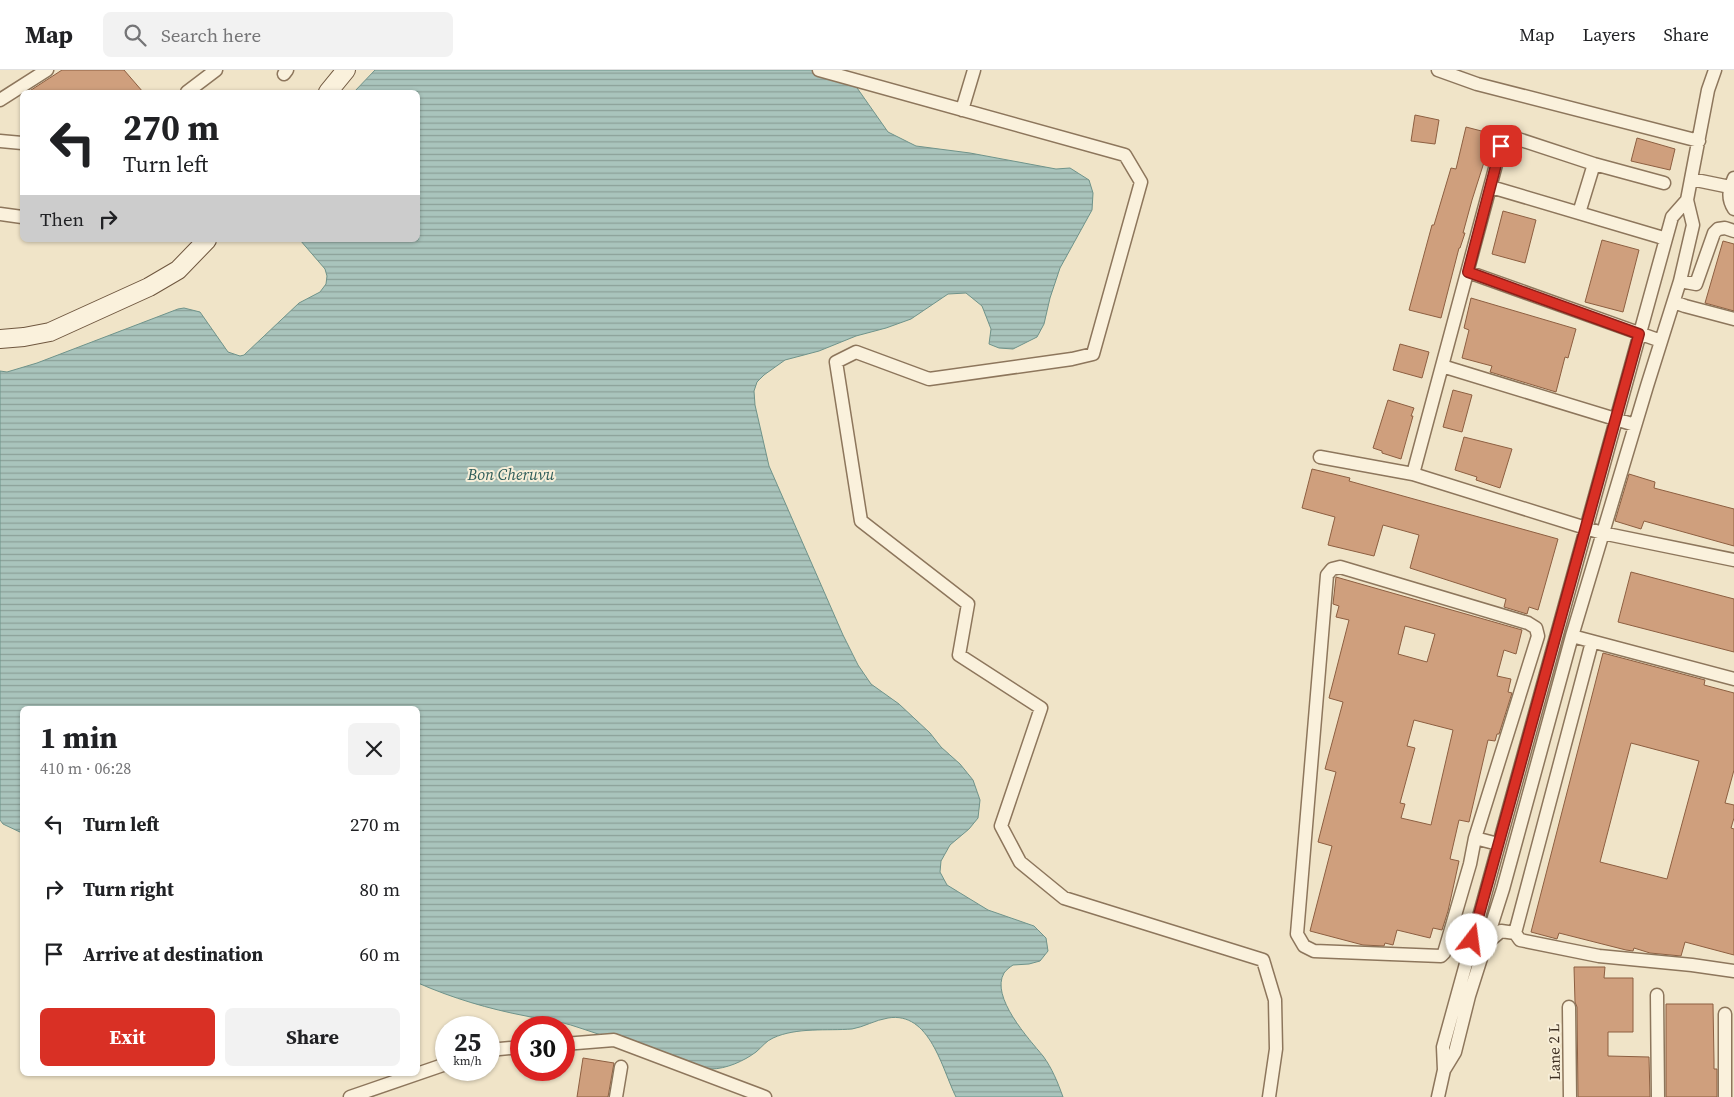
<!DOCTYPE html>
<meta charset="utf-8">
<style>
:root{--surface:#fff;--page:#f2f2f2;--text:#202124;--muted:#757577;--line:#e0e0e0;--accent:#d93025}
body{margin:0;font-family:"Source Serif 4",serif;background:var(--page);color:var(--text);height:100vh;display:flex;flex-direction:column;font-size:19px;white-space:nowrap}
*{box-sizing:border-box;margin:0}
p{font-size:16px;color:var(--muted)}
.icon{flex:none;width:28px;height:28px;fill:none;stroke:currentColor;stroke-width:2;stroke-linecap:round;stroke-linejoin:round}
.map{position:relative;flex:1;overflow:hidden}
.side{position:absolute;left:20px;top:636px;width:400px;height:370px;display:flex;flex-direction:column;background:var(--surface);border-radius:8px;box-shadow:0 1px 4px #0004}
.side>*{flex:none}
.guide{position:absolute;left:20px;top:20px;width:400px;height:152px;border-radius:8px;box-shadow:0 1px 4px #0004;background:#fff;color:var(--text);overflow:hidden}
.speed{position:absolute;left:435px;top:946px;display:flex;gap:10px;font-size:25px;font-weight:700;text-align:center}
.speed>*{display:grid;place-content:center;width:65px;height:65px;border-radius:50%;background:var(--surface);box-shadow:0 1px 4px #0004;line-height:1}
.speed small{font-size:12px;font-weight:400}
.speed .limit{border:8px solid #d22;background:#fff;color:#111}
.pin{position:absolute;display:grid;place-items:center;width:42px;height:42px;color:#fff;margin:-21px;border-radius:10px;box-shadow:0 2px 8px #0006}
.me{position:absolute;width:55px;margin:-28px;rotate:15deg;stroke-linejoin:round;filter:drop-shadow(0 0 4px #0008)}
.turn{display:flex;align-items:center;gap:18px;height:105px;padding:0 20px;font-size:22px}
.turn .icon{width:65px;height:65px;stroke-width:2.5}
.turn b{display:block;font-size:35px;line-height:42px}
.then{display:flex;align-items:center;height:48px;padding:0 20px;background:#0003;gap:10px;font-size:19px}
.round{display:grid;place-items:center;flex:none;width:52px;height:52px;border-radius:8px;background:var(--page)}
.summary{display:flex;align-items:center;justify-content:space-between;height:85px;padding:0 20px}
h1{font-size:30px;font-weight:700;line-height:38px}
.action{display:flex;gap:10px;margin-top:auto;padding:10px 20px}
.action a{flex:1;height:58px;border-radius:8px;background:var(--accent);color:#fff;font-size:20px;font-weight:700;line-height:58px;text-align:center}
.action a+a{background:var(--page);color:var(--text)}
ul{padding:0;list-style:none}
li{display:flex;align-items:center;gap:15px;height:65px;padding:0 20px}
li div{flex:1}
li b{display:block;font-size:19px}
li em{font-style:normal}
header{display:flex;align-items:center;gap:30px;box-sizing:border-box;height:70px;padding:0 25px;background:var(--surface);border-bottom:1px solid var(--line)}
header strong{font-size:24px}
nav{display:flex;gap:28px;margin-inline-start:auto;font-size:18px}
.search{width:350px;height:45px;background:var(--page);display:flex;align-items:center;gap:12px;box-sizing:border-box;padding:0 18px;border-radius:8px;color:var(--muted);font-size:19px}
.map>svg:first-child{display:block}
.water{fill:url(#water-rules);stroke:#6f938a}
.building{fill:#cf9f7d;stroke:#8d5f41;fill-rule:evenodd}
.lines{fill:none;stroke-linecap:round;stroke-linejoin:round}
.street-casing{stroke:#8d765c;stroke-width:15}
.secondary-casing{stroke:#6f573f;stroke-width:20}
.street{stroke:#faf1dc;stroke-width:12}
.secondary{stroke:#faf1dc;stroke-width:18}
.route-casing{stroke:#8d1f18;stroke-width:12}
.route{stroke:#d93025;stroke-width:9}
.labels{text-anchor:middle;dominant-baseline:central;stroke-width:4;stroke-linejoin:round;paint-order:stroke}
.street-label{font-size:15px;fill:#3d2e20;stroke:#f7eed8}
.water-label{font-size:16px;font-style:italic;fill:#2f5d5a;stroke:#f7eed8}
</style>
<header>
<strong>Map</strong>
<div class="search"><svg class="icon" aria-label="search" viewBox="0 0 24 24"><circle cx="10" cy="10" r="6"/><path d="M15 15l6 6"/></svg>Search here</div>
<nav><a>Map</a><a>Layers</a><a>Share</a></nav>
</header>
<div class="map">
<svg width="1734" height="1027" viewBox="0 0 1734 1027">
<defs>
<pattern id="water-rules" width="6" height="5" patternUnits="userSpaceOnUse" patternTransform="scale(1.25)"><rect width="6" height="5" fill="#a9c4bc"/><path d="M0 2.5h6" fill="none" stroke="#8ba098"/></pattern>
</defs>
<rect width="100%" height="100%" fill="#f0e4c8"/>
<path class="water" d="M 375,0 L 837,0 L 855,15 L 888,62 L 916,76 L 970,83 L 1056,99 L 1070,98 L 1089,110 L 1093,123 L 1092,140 L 1060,198 L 1050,228 L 1044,254 L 1037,267 L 1013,279 L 999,278 L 989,274 L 991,259 L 982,236 L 966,223 L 948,224 L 911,249 L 886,258 L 856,266 L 819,281 L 785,290 L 764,305 L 757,312 L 754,321 L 755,335 L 769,396 L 843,565 L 858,595 L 871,614 L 899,634 L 930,663 L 941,677 L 960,694 L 973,710 L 980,730 L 978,748 L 969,759 L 950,775 L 941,791 L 940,802 L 947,815 L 988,840 L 1034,856 L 1046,868 L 1048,881 L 1040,891 L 1029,894 L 1013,895 C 1010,897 1006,900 1004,903 C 990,927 1029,969 1043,986 C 1052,998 1058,1013 1063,1027 L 956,1027 C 942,999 930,941 888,948 C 875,950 864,957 852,959 C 827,961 797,957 773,968 C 766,971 762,977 756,982 C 744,991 726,999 711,999 C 700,1000 688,993 678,990 C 644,980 611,968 577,957 C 560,951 543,950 526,946 C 489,939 452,928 418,913 L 418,639 L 22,639 L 22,763 L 3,754 L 0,750 L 0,301 L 7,302 L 37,293 L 178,239 L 184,238 L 200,242 L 228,282 L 240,286 L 244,285 L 299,233 L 320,222 L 326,214 L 327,206 L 325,199 L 300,170 L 418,170 L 418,22 L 354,22 Z"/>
<path class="building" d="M 62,0 L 124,0 L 143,22 L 28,22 Z
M 1415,45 L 1439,50 L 1435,74 L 1411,71 Z
M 1466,57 L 1493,64 L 1472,130 L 1463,163 L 1465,163 L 1460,178 L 1459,178 L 1441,248 L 1409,240 L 1432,155 L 1434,155 L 1451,98 L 1456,99 Z
M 1637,68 L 1675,79 L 1670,100 L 1631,91 Z
M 1503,141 L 1536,150 L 1525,193 L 1492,184 Z
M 1602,170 L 1639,180 L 1623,242 L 1585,232 Z
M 1723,171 L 1734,174 L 1734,241 L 1705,233 Z
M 1471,228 L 1576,259 L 1568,288 L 1565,287 L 1556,322 L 1490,302 L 1492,296 L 1462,288 L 1469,260 L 1464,258 Z
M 1400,274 L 1429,282 L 1422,308 L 1393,300 Z
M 1453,320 L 1472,325 L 1462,362 L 1443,357 Z
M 1388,330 L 1414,338 L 1411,346 L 1413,346 L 1401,389 L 1382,383 L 1382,381 L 1373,378 Z
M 1464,367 L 1512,379 L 1500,418 L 1476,410 L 1477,407 L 1455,400 Z
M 1312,399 L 1350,408 L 1349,411 L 1558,469 L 1538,540 L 1529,537 L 1527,544 L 1504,537 L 1506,529 L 1410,498 L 1419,465 L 1383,455 L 1374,486 L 1328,475 L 1335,447 L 1302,438 Z
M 1629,404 L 1655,412 L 1654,418 L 1734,439 L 1734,476 L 1644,451 L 1641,459 L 1615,451 Z
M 1631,502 L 1734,529 L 1734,582 L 1618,552 Z
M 1336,507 L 1522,560 L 1516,584 L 1504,580 L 1497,606 L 1511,609 L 1508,622 L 1512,623 L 1499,664 L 1497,664 L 1495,671 L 1488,670 L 1469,752 L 1459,750 L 1450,789 L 1459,791 L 1448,841 L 1442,860 L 1433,858 L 1430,868 L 1397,860 L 1393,875 L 1385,873 L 1384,876 L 1363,875 L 1310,861 L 1332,776 L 1318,772 L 1336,702 L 1325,699 L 1343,632 L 1329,628 L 1349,550 L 1336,547 L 1339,536 L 1333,534 ZM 1405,556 L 1435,564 L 1427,592 L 1398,584 ZM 1414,650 L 1453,660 L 1431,755 L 1401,748 L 1405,734 L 1400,733 L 1415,678 L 1407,676 Z
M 1603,583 L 1705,610 L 1704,615 L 1734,623 L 1734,700 L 1725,733 L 1734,735 L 1734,748 L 1731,758 L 1734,759 L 1734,885 L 1685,872 L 1681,886 L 1650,883 L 1634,878 L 1633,881 L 1626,880 L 1559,863 L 1557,869 L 1531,862 ZM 1631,673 L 1699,691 L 1667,809 L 1600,792 Z
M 1574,897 L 1605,897 L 1604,908 L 1633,908 L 1633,962 L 1608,962 L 1608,986 L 1649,987 L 1650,1027 L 1578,1027 L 1577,937 L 1575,932 Z
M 1666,934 L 1713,934 L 1714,991 L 1714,999 L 1717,999 L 1717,1027 L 1666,1027 Z
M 583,988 L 614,993 L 608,1027 L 577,1027 Z"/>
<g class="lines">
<g class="street-casing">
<path id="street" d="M 819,0 L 1125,85 L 1141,112 L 1093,284 L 1072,289 L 929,309 L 856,282 L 836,292 L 861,451 L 968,534 L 959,585 L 1041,638 L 1001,756 L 1020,792 L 1064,828 L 1263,890 L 1275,930 L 1276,979 L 1269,1027
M 1438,0 L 1477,14 L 1699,71
M 284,4 L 287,0
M 187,22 L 216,0
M 0,30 L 47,0
M 962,40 L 974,0
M 0,71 L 22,73
M 1734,108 C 1729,120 1727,128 1734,139
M 1691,109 L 1730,117
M 1491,117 L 1660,167 L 1665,170
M 1579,143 L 1594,94
M 0,144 L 22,147
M 1468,202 L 1661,271
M 1680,211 L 1696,214 L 1714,163 L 1718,159 L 1725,158 L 1734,161
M 1674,232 L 1685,236 L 1734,249
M 1442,296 L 1635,355
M 1320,387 L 1413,404 L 1602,463 L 1734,490
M 1413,404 L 1501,76 L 1506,70 L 1515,68 L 1594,94 L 1664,113
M 1340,497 L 1528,553 L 1536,558 L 1538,566 L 1475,768 L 1470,794 L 1444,883 L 1441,886 L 1314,881 L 1304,876 L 1297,864 L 1327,505 L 1332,499 Z
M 1572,566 L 1734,609
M 1592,572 L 1515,863 L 1520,870 L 1599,886 L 1692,895 L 1734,901
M 1475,768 L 1498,774
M 1487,873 L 1501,861 L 1515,863
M 1657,925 L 1658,1027
M 1569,937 L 1570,1027
M 1725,944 L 1725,1027
M 564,974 L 614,970 L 765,1027
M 489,980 L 521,977
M 1444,1000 L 1455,982 L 1469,926 L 1503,819 L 1572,566 L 1647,316 L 1680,211 L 1693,155 L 1687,130 L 1691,109 L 1708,20 L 1715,0
M 350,1027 L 446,994
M 616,1027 L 621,997
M 1438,1027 L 1444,1000 L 1443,977 L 1672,147 L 1687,130"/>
</g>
<g class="secondary-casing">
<path id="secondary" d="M 328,22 L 346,0
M 0,269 L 24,267 L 50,262 L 149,217 L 178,200 L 207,170"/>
</g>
<use href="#street" class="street"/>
<use href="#secondary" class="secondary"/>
</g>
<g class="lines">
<g class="route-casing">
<path id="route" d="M 1472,870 L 1639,264 L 1468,202 L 1501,76"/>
</g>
<use href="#route" class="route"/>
</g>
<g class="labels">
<g class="street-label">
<text transform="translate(1554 982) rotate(-91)">Lane 2 L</text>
</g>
<g class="water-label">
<text x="511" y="404">Bon Cheruvu</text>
</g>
</g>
</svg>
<div class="speed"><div>25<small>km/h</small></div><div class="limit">30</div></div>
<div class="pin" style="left:1501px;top:76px;background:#d93025"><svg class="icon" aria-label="arrive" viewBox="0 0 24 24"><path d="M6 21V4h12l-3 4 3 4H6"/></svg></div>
<svg class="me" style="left:1472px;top:870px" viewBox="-20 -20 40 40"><circle r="19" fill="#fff"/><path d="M0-13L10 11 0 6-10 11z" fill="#d93025"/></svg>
<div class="guide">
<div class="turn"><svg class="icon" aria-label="left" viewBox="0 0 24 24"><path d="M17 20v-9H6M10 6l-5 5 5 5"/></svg><div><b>270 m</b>Turn left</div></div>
<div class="then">Then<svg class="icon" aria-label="right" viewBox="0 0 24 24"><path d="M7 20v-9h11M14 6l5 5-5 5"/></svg></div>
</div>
<section class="side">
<div class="summary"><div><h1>1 min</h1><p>410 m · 06:28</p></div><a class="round"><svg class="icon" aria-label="close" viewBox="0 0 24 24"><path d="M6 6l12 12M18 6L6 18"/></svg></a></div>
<ul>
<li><svg class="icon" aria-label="left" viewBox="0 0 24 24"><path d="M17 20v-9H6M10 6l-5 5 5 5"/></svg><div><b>Turn left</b></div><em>270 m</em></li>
<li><svg class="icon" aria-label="right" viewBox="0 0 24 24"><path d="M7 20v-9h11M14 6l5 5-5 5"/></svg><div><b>Turn right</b></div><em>80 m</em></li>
<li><svg class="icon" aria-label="arrive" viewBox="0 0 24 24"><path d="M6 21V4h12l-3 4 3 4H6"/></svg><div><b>Arrive at destination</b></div><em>60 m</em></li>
</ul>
<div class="action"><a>Exit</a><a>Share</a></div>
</section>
</div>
